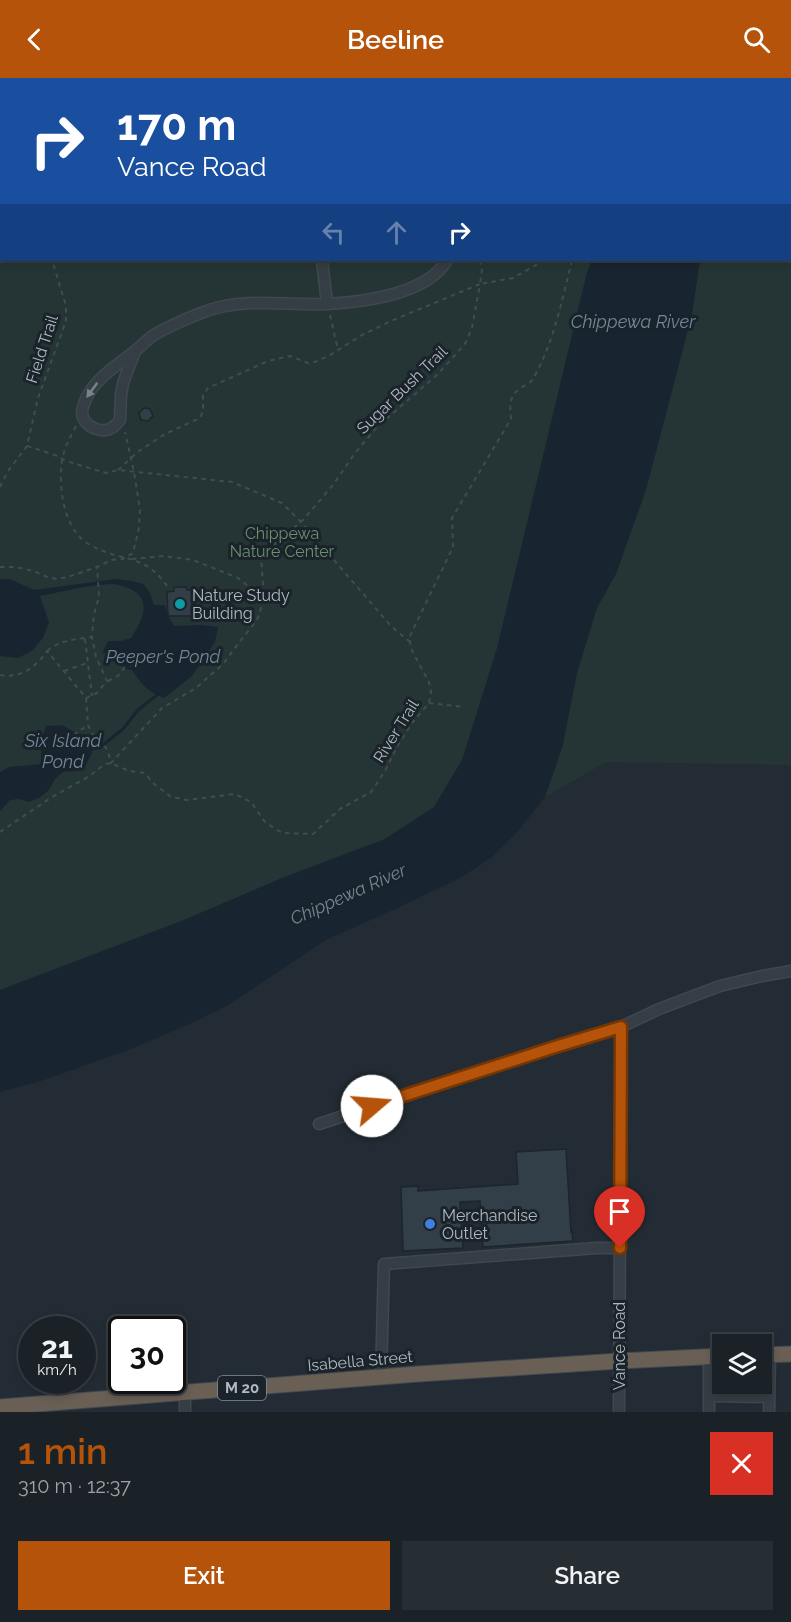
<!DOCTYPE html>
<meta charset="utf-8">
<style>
:root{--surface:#1a2127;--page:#272e33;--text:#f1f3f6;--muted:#9fa3a7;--line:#383e44;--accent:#b45309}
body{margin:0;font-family:Raleway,sans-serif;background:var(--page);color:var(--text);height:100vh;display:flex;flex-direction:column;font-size:22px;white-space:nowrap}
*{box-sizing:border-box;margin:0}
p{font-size:20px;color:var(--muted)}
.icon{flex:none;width:33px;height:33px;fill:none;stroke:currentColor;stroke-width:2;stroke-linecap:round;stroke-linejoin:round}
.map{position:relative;height:1334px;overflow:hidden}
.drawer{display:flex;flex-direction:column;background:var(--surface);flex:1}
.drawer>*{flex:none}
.banner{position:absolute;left:0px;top:0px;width:792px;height:183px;box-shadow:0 3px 9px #0003,0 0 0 2px var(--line);background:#1a4fa0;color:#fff;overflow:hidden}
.controls{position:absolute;left:712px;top:1256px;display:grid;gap:12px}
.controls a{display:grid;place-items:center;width:60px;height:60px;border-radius:0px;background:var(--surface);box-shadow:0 3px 9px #0003,0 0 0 2px var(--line);font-size:30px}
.speed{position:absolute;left:18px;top:1238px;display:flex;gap:12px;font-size:30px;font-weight:700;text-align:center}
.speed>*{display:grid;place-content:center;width:78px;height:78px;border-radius:50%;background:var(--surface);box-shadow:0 3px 9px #0003,0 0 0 2px var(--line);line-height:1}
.speed small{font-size:15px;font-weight:400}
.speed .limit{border:3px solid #111;border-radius:9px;background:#fff;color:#111}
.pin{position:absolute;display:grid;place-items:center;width:51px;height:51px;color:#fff;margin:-62px -26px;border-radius:50% 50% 50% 0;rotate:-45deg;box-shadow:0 0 6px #0007}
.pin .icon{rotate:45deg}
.me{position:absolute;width:66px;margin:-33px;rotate:72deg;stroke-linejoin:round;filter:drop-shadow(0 0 4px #0008)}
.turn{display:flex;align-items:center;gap:21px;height:126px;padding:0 18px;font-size:27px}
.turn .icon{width:78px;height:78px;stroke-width:2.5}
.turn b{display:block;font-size:42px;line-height:51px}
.lanes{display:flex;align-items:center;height:57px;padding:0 18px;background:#0003;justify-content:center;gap:30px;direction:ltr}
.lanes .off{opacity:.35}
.round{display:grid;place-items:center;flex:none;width:63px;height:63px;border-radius:0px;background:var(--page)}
.head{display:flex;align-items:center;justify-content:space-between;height:102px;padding:0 18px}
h1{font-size:36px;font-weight:600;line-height:45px;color:var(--accent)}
.primary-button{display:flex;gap:12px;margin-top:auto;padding:12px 18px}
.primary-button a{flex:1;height:69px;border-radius:0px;background:var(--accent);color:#fff;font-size:24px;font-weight:600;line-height:69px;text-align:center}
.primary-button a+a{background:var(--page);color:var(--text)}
header{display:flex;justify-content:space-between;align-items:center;height:78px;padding:0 18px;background:var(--accent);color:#fff;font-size:27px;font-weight:600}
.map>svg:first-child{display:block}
.green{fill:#253535;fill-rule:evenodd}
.water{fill:#182530}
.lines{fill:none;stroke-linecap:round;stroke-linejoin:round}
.stream{stroke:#182530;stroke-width:3}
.building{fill:#323e48;stroke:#1d252c;stroke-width:1.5}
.minor-casing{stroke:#3f474f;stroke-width:13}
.highway-casing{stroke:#404950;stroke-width:17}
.path{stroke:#3d4e4d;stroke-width:2;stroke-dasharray:4.5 4.5;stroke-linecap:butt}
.minor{stroke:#363e45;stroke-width:10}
.highway{stroke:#6a5f54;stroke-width:15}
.oneway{fill:#79828a}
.route-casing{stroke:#753606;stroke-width:15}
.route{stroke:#b45309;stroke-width:10}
.culture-dot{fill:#0f9aa8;stroke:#1b232a;stroke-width:2}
.shop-dot{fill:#3f7fe0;stroke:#1b232a;stroke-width:2}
.labels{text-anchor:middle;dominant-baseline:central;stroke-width:6;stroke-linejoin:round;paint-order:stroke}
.shield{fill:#1b232a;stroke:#838c94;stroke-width:1.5}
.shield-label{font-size:15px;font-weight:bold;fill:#b0b9c2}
.street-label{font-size:16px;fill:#b0b9c2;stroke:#1b232a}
.park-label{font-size:16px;fill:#6b8f6f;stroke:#1b232a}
.poi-label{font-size:16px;fill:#b0b9c2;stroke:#1b232a;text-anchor:start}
.water-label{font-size:18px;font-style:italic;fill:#6e879c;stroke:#1b232a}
</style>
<header><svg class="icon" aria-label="back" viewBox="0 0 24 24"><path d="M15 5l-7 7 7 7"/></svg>Beeline<svg class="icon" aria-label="search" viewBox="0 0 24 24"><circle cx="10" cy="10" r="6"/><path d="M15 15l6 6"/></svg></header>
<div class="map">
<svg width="791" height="1334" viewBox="0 0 791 1334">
<rect width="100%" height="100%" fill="#232c34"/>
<path class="green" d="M 0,0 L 791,0 L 791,687 L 606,684 L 545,719 L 557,684 L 462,682 L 434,729 L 385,761 L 282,800 L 184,842 L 0,912 ZM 2,2 L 790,2 L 790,182 L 2,182 Z"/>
<path class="water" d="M 592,182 L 700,182 L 692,237 L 646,412 L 616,496 L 597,530 L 577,595 L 563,667 L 545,719 L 518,753 L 492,779 L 462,799 L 404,827 L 326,862 L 227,928 L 190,946 L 131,971 L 41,1003 L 0,1014 L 0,912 L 184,842 L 282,800 L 385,761 L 434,729 L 462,682 L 497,570 L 587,194 Z
M 0,501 L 10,501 L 34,512 L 116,501 L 132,503 L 143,506 L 150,515 L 154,527 L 165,527 L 168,538 L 174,548 L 202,547 L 218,549 L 215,564 L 192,598 L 164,620 C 147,613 142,607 132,592 L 125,591 L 116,577 L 102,575 L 108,563 L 121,563 L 131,560 C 142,543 154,520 128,510 C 123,508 116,506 110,506 C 88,507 61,514 40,518 L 49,544 L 43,560 L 32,573 L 18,580 L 0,578 Z
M 62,647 L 81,658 L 92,675 L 85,689 L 75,693 L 63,694 L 55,701 L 49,712 L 39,720 L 29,724 L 19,721 L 10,722 L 0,733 L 0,694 L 9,689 L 41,686 L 41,663 L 46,648 Z"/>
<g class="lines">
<path class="stream" d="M 90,672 L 103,667 L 123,651 L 138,632 L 157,617"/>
</g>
<path class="building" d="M 144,330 L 150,331 L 153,338 L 148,343 L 141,342 L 139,335 Z
M 174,509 L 186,509 L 187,512 L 192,512 L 192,538 L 168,538 L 167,514 L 174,513 Z
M 566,1071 L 571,1154 L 572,1153 L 573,1163 L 483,1169 L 480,1123 L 460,1124 L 463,1170 L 403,1173 L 401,1109 L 418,1108 L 418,1113 L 518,1106 L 516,1074 Z"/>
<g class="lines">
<g class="minor-casing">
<path id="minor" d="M 338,2 L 339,0
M 543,2 L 544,0
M 322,182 L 327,226
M 135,273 L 123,305 L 121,317 L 120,342 C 118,345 116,347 113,349 C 103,357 83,349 82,335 C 82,332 83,329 84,326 C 91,303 116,288 134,274 C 140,269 145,264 151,259 C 166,249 184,242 201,235 C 242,218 284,228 327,226 C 364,224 428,216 447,182
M 319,1046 L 558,968 L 621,949 L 659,931 L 720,908 L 762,898 L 791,893
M 709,1279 L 709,1334
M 381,1298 L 384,1186 L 597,1170 L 620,1170
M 185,1315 L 185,1334
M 709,1318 L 769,1319
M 619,1334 L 621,949
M 769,1334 L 770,1277"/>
</g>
<g class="highway-casing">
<path id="highway" d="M 762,1277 L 791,1276
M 0,1329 L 418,1296 L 619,1283 L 723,1278"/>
</g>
<path class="path" d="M 583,2 L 583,0
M 0,85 L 2,86
M 480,182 L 482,192 L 480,206 L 513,200 L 545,182
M 330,237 L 338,272
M 76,348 C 70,360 64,370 62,383 C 58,410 64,453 90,467 C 122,485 145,474 169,511
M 27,368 L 55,377 L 66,383 L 106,395 L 118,392 L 232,404 L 282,425 L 301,444 L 391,548 L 410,564
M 0,409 L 8,393 L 27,368 L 38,320 L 66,243 L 66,228 L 52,182
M 132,481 L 164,478 L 193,482 L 238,500 L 264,521
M 0,489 L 15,489 L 34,493 L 47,499 L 57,501 L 68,499 L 97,489 L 111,482 L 123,481 L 133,475 L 139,450 L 140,432 L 134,394 L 125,354
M 85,561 L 92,618
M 47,573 C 60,562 76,561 92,559 L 94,536 L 99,519 L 97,489
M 124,582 L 132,588
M 64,593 L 87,585
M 0,597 C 20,601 36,589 47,573 L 86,620 L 88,647 L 92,655 L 101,663 L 108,673 L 111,685 L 162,630 L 196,610 L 223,586 L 241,562 L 257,542 L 264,521 L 261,478 L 304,441 L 333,407 L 355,375 L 377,349 L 438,296 L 465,266 L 472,250 L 480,206 L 391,243 L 362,257 L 330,277 L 315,284 L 308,285 L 290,278 L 268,283 L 208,310 L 203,317 L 203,333 L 200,340 L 165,356 L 139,373 L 118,392
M 108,603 L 118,598 L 128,585
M 86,620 L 97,615 L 107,603 L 96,579 L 92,559
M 429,625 L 464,629
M 66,662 L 73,668
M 69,665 L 76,655 L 88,647
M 0,754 L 52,719 L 88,699 L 105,686 L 111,685 L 129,693 L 145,695 L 153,705 L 171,719 L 187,722 L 235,716 L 251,724 L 265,744 L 282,755 L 313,756 L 340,731 L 371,714 L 385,693 L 398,667 L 412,645 L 429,625 L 431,615 L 429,604 L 412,573 L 409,560 L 453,469 L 452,440 L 511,341 C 510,327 508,318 522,309 C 526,307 530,305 533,301 C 554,264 562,222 572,182"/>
<use href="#minor" class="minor"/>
<use href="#highway" class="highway"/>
</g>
<defs><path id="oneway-solid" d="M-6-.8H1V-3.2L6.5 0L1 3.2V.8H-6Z" transform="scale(1.5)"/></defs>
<use class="oneway" href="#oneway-solid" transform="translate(92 312) rotate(126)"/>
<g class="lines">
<g class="route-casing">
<path id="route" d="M 372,1028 L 558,968 L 621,949 L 620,1170"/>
</g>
<use href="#route" class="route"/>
</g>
<circle class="culture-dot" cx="180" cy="526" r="6"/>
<circle class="shop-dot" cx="430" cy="1146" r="6"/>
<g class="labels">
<rect class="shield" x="218" y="1298" width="48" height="24" rx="4.5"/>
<g class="shield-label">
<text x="242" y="1310">M 20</text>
</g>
<g class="street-label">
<text transform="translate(42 271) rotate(-72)">Field Trail</text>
<text transform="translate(402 312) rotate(-44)">Sugar Bush Trail</text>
<text transform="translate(396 653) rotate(-58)">River Trail</text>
<text transform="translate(619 1268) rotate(-90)">Vance Road</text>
<text transform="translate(360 1283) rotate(-5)">Isabella Street</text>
</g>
<g class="park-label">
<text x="282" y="455">Chippewa<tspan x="282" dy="18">Nature Center</tspan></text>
</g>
<g class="poi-label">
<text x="192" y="517">Nature Study<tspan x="192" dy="18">Building</tspan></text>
<text x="442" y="1137">Merchandise<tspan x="442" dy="18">Outlet</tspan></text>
</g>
<g class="water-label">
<text x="633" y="243">Chippewa River</text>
<text x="163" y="578">Peeper's Pond</text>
<text x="63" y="662">Six Island<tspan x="63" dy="21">Pond</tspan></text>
<text transform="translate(348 816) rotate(-24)">Chippewa River</text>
</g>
</g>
</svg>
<div class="controls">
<a><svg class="icon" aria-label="layers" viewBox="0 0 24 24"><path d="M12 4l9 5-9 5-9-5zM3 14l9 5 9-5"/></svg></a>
</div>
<div class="speed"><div>21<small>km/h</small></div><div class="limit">30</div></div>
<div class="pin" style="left:620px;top:1170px;background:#d93025"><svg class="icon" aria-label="arrive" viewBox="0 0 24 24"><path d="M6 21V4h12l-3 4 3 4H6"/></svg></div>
<svg class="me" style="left:372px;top:1028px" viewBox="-20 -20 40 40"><circle r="19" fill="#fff"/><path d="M0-13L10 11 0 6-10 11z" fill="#b45309"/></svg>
<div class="banner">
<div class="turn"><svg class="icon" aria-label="right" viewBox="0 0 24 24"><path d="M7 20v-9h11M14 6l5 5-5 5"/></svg><div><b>170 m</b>Vance Road</div></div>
<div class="lanes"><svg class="icon off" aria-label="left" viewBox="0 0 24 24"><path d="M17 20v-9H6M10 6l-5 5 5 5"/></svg><svg class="icon off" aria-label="ahead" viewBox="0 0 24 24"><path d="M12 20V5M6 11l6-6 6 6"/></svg><svg class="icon" aria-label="right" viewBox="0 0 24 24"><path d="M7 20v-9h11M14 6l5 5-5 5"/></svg></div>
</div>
</div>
<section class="drawer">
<div class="head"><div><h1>1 min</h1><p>310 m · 12:37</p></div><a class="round" style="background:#d93025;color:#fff"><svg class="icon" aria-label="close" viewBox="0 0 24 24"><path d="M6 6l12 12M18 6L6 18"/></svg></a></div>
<div class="primary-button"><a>Exit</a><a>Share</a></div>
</section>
